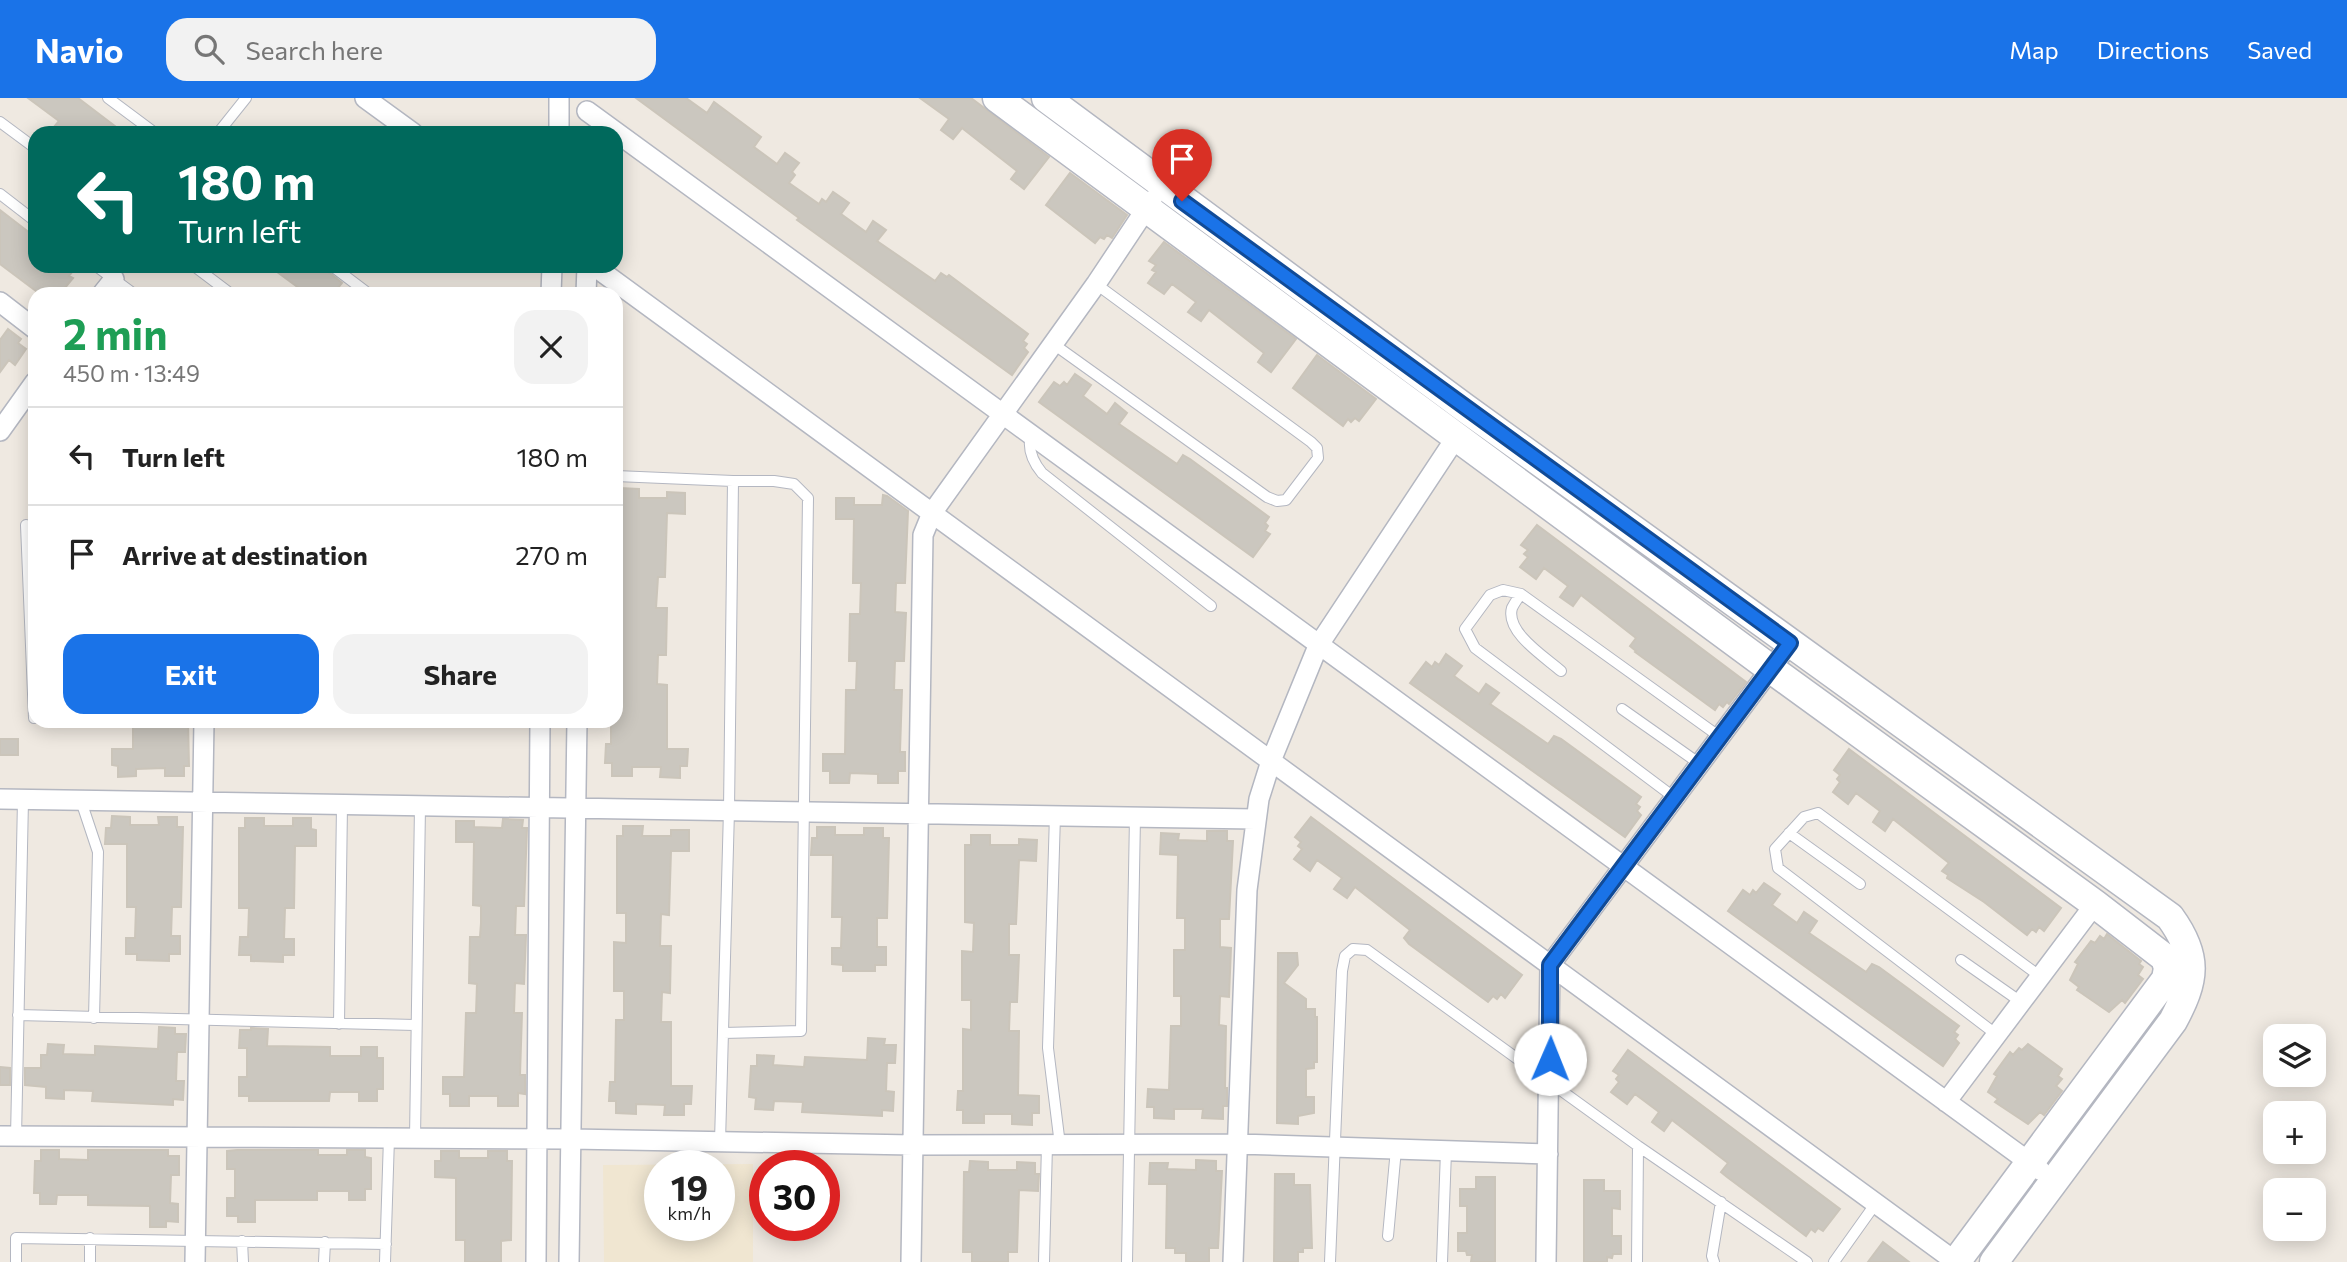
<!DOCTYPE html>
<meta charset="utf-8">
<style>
:root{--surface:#fff;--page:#f2f2f2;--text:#222;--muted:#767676;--line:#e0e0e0;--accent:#1a73e8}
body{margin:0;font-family:Commissioner,sans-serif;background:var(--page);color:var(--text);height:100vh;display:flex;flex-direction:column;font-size:26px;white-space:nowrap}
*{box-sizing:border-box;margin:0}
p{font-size:23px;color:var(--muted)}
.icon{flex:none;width:38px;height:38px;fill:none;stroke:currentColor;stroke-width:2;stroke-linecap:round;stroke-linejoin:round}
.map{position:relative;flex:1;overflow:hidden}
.drawer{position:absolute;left:28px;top:189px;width:595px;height:441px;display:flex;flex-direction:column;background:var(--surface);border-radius:21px;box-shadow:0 4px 18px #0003}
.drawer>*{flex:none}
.top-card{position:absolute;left:28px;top:28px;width:595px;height:147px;border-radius:21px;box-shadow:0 4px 18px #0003;background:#00695c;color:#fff;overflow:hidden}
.buttons{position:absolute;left:2263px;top:926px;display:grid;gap:14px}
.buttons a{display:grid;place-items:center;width:63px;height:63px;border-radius:14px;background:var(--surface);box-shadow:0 4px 18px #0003;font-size:35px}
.speed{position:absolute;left:644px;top:1052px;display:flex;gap:14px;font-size:35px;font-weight:700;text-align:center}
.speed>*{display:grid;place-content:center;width:91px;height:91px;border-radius:50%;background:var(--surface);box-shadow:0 4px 18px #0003;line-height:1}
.speed small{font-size:18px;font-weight:400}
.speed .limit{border:10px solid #d22;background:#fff;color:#111}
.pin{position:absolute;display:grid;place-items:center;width:60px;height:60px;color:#fff;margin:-72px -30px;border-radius:50% 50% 50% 0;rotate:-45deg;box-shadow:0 0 7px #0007}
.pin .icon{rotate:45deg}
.me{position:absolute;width:77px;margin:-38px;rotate:1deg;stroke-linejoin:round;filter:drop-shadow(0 0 5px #0008)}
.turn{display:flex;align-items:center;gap:24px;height:147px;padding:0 35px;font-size:32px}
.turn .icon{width:91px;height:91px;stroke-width:2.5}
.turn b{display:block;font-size:49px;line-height:60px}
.round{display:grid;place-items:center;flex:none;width:74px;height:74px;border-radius:21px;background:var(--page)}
.head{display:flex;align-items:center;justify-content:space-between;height:119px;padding:0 35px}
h1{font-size:42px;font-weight:700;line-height:52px;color:#1e9e55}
.cta{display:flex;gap:14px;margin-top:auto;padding:14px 35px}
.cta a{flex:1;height:80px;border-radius:21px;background:var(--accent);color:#fff;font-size:28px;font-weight:700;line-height:80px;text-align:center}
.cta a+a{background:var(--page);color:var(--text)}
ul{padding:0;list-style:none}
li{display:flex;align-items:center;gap:21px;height:98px;padding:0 35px;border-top:2px solid var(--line)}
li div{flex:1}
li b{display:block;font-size:26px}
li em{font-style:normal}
header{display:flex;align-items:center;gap:42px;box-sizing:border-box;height:98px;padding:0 35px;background:var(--accent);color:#fff}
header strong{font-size:33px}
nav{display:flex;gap:38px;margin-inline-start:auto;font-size:24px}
.search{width:490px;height:63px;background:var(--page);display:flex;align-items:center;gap:18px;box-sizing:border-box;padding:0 24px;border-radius:21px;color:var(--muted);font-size:26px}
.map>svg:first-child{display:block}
.education{fill:#f0e6d1;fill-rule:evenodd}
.building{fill:#cbc7bf;stroke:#cbc5ba;stroke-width:2}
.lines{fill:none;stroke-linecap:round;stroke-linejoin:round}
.lane-casing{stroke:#b4b7c1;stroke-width:12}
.street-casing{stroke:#b4b7c1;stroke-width:22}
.secondary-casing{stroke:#b4b7c1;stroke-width:31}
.lane{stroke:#fff;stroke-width:10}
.street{stroke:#fff;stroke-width:19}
.secondary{stroke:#fff;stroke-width:28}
.route-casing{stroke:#114b97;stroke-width:18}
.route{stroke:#1a73e8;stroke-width:12}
</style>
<header>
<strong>Navio</strong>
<div class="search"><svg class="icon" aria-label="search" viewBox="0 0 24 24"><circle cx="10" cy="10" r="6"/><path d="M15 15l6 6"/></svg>Search here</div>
<nav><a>Map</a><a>Directions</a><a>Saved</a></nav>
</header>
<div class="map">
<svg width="2347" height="1164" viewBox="0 0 2347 1164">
<rect width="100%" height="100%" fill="#efe9e1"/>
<path class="education" d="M 753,1066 L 753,1164 L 604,1164 L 603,1067 ZM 660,1068 L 719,1068 L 719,1127 L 660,1127 Z"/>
<path class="building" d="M 28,0 L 78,0 L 124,35 L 49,35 L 59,23 Z
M 636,0 L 686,0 L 707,15 L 714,4 L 761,39 L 754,49 L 777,66 L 785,55 L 799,65 L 792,74 L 795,77 L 789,85 L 819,106 L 822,101 L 826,104 L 833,94 L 849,105 L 841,116 L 866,134 L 873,123 L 886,132 L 877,143 L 935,183 L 941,175 L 947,179 L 949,177 L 1028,236 L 1023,243 L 1027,246 L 1024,250 L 1028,254 L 1012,277 L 797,122 L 799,120 Z
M 920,0 L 971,0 L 1049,59 L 1024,91 L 1011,81 L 1017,73 L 962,30 L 953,41 L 941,32 L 949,21 Z
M 1070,75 L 1127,117 L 1112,140 L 1107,137 L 1104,141 L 1100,139 L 1095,145 L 1046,107 Z
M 0,112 L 35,139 L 35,168 L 77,168 L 69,178 L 73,180 L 60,196 L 40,196 L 0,166 Z
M 1164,144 L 1296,241 L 1271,274 L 1258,264 L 1264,255 L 1209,212 L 1201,223 L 1188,214 L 1196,204 L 1172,186 L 1164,196 L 1148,185 L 1156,174 L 1152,172 L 1156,167 L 1149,163 Z
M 269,168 L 321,168 L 342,185 L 333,196 L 307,196 Z
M 8,231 L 21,241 L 18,245 L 26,251 L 15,267 L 9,262 L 0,274 L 0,242 Z
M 1317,257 L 1376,301 L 1359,323 L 1355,320 L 1351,324 L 1348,321 L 1343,328 L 1293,290 Z
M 1075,276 L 1091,287 L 1083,298 L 1107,316 L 1115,305 L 1127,315 L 1119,326 L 1177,366 L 1183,357 L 1190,361 L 1269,419 L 1265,425 L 1268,428 L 1265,433 L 1270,436 L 1253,459 L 1039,304 L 1054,284 L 1060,288 L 1064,284 L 1067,287 Z
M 619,390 L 639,391 L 639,400 L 667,400 L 667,394 L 685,395 L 685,416 L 667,415 L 665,479 L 658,479 L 656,510 L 667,510 L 666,557 L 658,557 L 657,586 L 667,587 L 667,651 L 688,651 L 687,668 L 680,668 L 680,680 L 660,679 L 661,669 L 632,669 L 632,678 L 612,678 L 612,665 L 605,665 L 606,646 L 611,646 L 611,623 L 616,623 L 616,585 L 619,585 L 620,556 L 616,555 L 616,507 L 622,507 L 622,478 L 616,478 L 616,400 L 619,400 Z
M 883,397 L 887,398 L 908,413 L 905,485 L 896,485 L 895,514 L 906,515 L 904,563 L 895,563 L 894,592 L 902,592 L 900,654 L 905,654 L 905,673 L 898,673 L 898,685 L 878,685 L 878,676 L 850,675 L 849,685 L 830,685 L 830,673 L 823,673 L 823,656 L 845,656 L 846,592 L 856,592 L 857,563 L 849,563 L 850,516 L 860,516 L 861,485 L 853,485 L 854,421 L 836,421 L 836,400 L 854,400 L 854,407 L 882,407 Z
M 1537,427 L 1746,584 L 1729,606 L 1727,604 L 1723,609 L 1719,606 L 1715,612 L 1635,554 L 1636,553 L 1630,548 L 1636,540 L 1581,497 L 1573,508 L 1560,499 L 1568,488 L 1544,470 L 1536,481 L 1520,469 L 1528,459 L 1524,456 L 1528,452 L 1521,447 Z
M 1446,556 L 1462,568 L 1454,578 L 1479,596 L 1486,586 L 1499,595 L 1490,606 L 1548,646 L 1554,638 L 1561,641 L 1641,699 L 1636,706 L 1640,709 L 1637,713 L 1641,717 L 1625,739 L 1410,585 L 1426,564 L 1432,569 L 1435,564 L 1439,567 Z
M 133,623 L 188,623 L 189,668 L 184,668 L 184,678 L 165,678 L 165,670 L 136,671 L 136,678 L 118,679 L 118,668 L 112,667 L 112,651 L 133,651 Z
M 0,641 L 18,641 L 18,657 L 0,657 Z
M 1849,651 L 2061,810 L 2044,833 L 2039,829 L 2036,834 L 2032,831 L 2027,837 L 1984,804 L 1947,780 L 1948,777 L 1942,773 L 1949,765 L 1893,721 L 1885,733 L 1873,724 L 1880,713 L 1856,695 L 1848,706 L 1833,694 L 1840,684 L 1837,681 L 1840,677 L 1834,672 Z
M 112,718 L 130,719 L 130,727 L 159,727 L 158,719 L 177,719 L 177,729 L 183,729 L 181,809 L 172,809 L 171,838 L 180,838 L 180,856 L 169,856 L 169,863 L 137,862 L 137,856 L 126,856 L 126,840 L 135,840 L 136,809 L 127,809 L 127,746 L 105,746 L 106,730 L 111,730 Z
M 1311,719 L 1522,877 L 1505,900 L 1501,896 L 1497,901 L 1493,898 L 1488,904 L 1409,846 L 1404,840 L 1410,832 L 1355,789 L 1347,800 L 1334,791 L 1342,780 L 1317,762 L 1310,773 L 1294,761 L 1302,751 L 1298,748 L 1301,744 L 1295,739 Z
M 245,720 L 264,720 L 264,728 L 293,728 L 293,720 L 311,720 L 311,731 L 316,732 L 316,748 L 295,748 L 294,810 L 285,810 L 284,841 L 294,841 L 294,857 L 283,857 L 283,864 L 251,863 L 251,857 L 239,857 L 240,839 L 248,839 L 249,810 L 239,810 L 239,730 L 245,730 Z
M 503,721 L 523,722 L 522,730 L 527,730 L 524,808 L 516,808 L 515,837 L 526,837 L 524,886 L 515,885 L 514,915 L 522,915 L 520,977 L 525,977 L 525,996 L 518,995 L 518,1008 L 498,1008 L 498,998 L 469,998 L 469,1008 L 450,1008 L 450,996 L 443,996 L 443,979 L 464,979 L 466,915 L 476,915 L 477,886 L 469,885 L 470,839 L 480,839 L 481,825 L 481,808 L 473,807 L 474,744 L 456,744 L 456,723 L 474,723 L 474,729 L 502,730 Z
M 623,728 L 643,728 L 642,738 L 671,738 L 671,732 L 689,732 L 689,753 L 671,753 L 669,817 L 661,816 L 660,848 L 671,848 L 670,895 L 662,894 L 661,924 L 671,924 L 671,988 L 692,988 L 691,1006 L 684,1006 L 684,1017 L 664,1017 L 665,1007 L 636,1006 L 636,1016 L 616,1015 L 616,1003 L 609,1003 L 610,984 L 615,984 L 616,922 L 624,922 L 624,893 L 614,893 L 614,844 L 626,845 L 626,815 L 617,815 L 617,738 L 623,738 Z
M 817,729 L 835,729 L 835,737 L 864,737 L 864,730 L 883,730 L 883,740 L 889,740 L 887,820 L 877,820 L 877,849 L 886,849 L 886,867 L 875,867 L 875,873 L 843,873 L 843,867 L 832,866 L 832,850 L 841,850 L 842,819 L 832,819 L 833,757 L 811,757 L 812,740 L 817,740 Z
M 1207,733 L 1227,733 L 1227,743 L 1233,743 L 1229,821 L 1220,821 L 1220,849 L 1231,850 L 1229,899 L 1220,898 L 1219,927 L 1226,928 L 1225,990 L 1227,990 L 1227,1008 L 1223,1008 L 1223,1021 L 1202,1020 L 1203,1011 L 1174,1011 L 1174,1021 L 1154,1020 L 1154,1009 L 1147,1009 L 1148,991 L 1169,992 L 1171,928 L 1181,928 L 1181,898 L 1174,898 L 1174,852 L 1185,852 L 1185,820 L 1177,820 L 1178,757 L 1160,756 L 1161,735 L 1179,736 L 1178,742 L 1207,743 Z
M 971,737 L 990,737 L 990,747 L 1019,747 L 1019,741 L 1037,742 L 1036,763 L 1019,762 L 1016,826 L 1009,826 L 1009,857 L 1019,857 L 1017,904 L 1010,904 L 1009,933 L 1019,933 L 1018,997 L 1039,998 L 1039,1015 L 1032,1015 L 1032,1027 L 1012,1026 L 1012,1016 L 984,1016 L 984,1025 L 963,1025 L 963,1012 L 957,1012 L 958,993 L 963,993 L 963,931 L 971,932 L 971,902 L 962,902 L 962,853 L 973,854 L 974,825 L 965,824 L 965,747 L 971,747 Z
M 1764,785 L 1780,796 L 1772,807 L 1797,825 L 1804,814 L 1817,823 L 1809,835 L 1866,874 L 1872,866 L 1879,869 L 1959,928 L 1954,934 L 1958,937 L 1955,941 L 1959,945 L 1943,968 L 1728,813 L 1743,792 L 1750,797 L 1753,792 L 1756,795 Z
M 2107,836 L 2141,863 L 2139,866 L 2143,869 L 2138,877 L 2143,881 L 2125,905 L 2122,902 L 2109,914 L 2077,892 L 2079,889 L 2070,882 L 2078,866 L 2075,864 L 2091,843 L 2095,845 L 2100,838 L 2104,841 Z
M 1278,855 L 1297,855 L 1298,867 L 1284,885 L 1306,901 L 1306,911 L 1315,911 L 1315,919 L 1317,919 L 1317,964 L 1314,964 L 1314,970 L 1306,971 L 1306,999 L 1314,999 L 1314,1015 L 1298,1018 L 1298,1026 L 1277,1025 Z
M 159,929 L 175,930 L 175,936 L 186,936 L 185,954 L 177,954 L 176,983 L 184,983 L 183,1002 L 173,1001 L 173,1007 L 92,1003 L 93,993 L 64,992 L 64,1001 L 46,1000 L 46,989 L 25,987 L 25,970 L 41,970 L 41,957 L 47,957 L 48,946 L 64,947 L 63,956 L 95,957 L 95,948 L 158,951 Z
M 251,930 L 268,931 L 267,948 L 330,949 L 330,958 L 361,958 L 361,949 L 377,949 L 377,960 L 383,960 L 383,991 L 377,991 L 377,1003 L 359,1003 L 359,994 L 330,994 L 329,1003 L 249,1003 L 249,998 L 239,998 L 239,979 L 247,979 L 247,950 L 239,950 L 240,932 L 251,932 Z
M 868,940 L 885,941 L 884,947 L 896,947 L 895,965 L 887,965 L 886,993 L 894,994 L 893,1013 L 882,1012 L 882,1018 L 802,1014 L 803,1004 L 774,1003 L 773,1012 L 755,1011 L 756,1000 L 749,999 L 751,968 L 757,968 L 757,957 L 774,958 L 773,967 L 804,969 L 805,959 L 867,962 Z
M 2028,946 L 2062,971 L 2058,978 L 2062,981 L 2056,988 L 2062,993 L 2044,1017 L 2040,1014 L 2028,1026 L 1995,1004 L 1998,1001 L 1988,994 L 1997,978 L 1994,976 L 2010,954 L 2013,957 L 2019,950 L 2022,952 Z
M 1628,952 L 1840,1111 L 1823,1133 L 1818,1130 L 1815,1134 L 1811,1131 L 1806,1138 L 1727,1079 L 1721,1074 L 1728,1065 L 1672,1022 L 1664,1033 L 1652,1024 L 1659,1014 L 1635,996 L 1627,1006 L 1611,994 L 1619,984 L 1616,981 L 1619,977 L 1613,973 Z
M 0,969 L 10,970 L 10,987 L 0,987 Z
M 41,1052 L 59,1052 L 59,1061 L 88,1062 L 88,1052 L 168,1052 L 168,1058 L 179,1058 L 179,1077 L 171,1077 L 170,1105 L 178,1106 L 178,1124 L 166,1123 L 166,1129 L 150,1129 L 150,1108 L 88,1107 L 88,1097 L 57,1097 L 56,1106 L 40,1106 L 40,1095 L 34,1095 L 35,1063 L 41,1063 Z
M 237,1052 L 318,1052 L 318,1057 L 347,1057 L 347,1052 L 365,1052 L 365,1059 L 371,1060 L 371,1091 L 365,1091 L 365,1102 L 349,1102 L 349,1093 L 317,1093 L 317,1102 L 255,1102 L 255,1124 L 238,1124 L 238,1118 L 227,1118 L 227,1100 L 235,1100 L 235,1071 L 227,1071 L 227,1053 Z
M 441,1053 L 459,1053 L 459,1060 L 488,1060 L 488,1053 L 507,1053 L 507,1063 L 512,1063 L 511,1142 L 501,1143 L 501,1164 L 465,1164 L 465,1142 L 456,1142 L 456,1080 L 435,1079 L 435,1063 L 441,1063 Z
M 1196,1062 L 1216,1063 L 1216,1073 L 1222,1073 L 1218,1150 L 1209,1150 L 1209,1164 L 1186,1164 L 1186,1155 L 1175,1155 L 1175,1150 L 1166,1150 L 1167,1086 L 1149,1086 L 1150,1065 L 1168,1065 L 1167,1071 L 1196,1072 Z
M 970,1063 L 988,1064 L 988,1072 L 1017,1072 L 1017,1064 L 1035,1065 L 1035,1076 L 1039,1076 L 1038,1093 L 1019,1092 L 1017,1154 L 1008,1154 L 1008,1164 L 972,1164 L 972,1154 L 963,1154 L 964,1074 L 969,1074 Z
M 1275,1076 L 1294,1076 L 1294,1087 L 1310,1087 L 1312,1150 L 1303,1150 L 1303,1154 L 1298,1154 L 1298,1164 L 1274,1164 Z
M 1476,1079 L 1495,1079 L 1495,1164 L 1471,1164 L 1472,1157 L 1467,1157 L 1466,1153 L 1458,1153 L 1458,1135 L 1467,1135 L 1467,1108 L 1460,1108 L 1460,1091 L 1476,1091 Z
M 1584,1082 L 1604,1082 L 1604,1093 L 1620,1093 L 1620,1111 L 1612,1110 L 1612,1138 L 1621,1138 L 1621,1156 L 1613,1156 L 1612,1160 L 1607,1159 L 1607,1164 L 1584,1164 Z
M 1883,1144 L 1909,1164 L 1868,1164 Z"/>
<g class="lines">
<g class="lane-casing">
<path id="lane" d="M 108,0 L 155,35
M 0,24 L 35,50
M 218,35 L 246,0
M 0,96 L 35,123
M 96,168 L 134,196
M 194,168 L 231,196
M 332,168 L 369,196
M 1052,245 L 1267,399 L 1277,403 L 1286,402 L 1318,360 L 1317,350 L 1311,344 L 1096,186
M 1031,337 C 1027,352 1033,364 1042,375 L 1211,508
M 616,378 L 733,383 L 774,383 L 794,386 L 808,400 L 801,933 L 723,935
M 26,427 L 34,620
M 1521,496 C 1518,500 1514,506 1512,510 C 1505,534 1545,559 1561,573
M 1622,611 L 1700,666
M 1675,700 L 1475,550 L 1465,531 L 1490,497 L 1503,492 L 1521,496 L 1720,639
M 81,703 L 98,754 L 94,920
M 1055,717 L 1048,950 L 1060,1047
M 1789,735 L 1860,786
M 1961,862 L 2021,904
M 18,917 L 415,927
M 339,926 L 342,707
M 1997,937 L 1778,770 L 1775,751 L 1804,719 L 1818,715 L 2041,879
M 16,1039 L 23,702
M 415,1040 L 420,708
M 720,1044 L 729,712 L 733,383
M 1388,1138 L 1396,1051
M 90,1140 L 90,1164
M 242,1143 L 243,1164
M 16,1164 L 16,1140 L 386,1146
M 324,1164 L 325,1144
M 385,1164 L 389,1040
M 1044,1164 L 1047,1047
M 1127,1164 L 1135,719
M 1330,1164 L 1342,873 L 1345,858 L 1353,851 L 1367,852 L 1638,1048 L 1807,1164
M 1442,1164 L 1446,1053
M 1637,1164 L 1638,1048
M 1714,1164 L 1712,1158 L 1721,1104
M 1834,1164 L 1876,1105"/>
</g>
<g class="street-casing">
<path id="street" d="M 365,0 L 413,35
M 587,13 L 2040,1072
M 559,35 L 559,0
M 594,168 L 1956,1164
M 102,196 L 114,181
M 551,196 L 552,168
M 586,196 L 587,168
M 0,204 L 35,231
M 0,333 L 35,284
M 0,701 L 1255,721
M 1946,1004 L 2095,806
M 0,1038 L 571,1041 L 913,1047 L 1238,1046 L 1548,1056
M 195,1164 L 204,623
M 536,1164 L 540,623
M 569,1164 L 577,623
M 911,1164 L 923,437 L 932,415 L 1096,186 L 1152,102
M 1233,1164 L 1247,792 L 1259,701 L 1271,663 L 1318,548 L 1457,338
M 1546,1164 L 1550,867 L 1790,545"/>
</g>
<g class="secondary-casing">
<path id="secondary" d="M 997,0 L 1771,571 L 2095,806 L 2165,860 L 2168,870 L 2166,881 L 1956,1164
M 1046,0 L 1465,310 L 2170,819 C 2199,859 2195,882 2173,923 L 1994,1164"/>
</g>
<use href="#lane" class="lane"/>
<use href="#street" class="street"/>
<use href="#secondary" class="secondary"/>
</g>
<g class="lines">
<g class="route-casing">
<path id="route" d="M 1182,103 L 1790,545 L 1550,867 L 1550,961"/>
</g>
<use href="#route" class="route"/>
</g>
</svg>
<div class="buttons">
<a><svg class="icon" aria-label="layers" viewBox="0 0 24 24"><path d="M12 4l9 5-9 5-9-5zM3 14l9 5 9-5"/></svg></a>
<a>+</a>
<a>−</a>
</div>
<div class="speed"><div>19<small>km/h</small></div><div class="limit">30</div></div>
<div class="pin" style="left:1182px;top:103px;background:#d93025"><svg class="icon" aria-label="arrive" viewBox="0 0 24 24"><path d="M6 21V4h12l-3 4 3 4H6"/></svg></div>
<svg class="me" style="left:1550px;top:961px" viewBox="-20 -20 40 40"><circle r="19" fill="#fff"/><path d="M0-13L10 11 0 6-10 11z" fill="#1a73e8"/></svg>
<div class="top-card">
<div class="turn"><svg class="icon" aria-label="left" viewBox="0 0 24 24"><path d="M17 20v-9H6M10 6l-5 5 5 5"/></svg><div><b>180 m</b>Turn left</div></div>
</div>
<section class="drawer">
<div class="head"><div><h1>2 min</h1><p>450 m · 13:49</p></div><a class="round"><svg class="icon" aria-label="close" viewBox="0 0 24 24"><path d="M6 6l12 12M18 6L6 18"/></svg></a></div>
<ul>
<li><svg class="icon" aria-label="left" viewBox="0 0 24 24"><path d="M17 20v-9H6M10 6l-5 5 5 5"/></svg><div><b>Turn left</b></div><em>180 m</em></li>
<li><svg class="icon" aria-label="arrive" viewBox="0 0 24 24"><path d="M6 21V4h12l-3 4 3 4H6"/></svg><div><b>Arrive at destination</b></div><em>270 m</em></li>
</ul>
<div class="cta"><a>Exit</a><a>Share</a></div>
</section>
</div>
